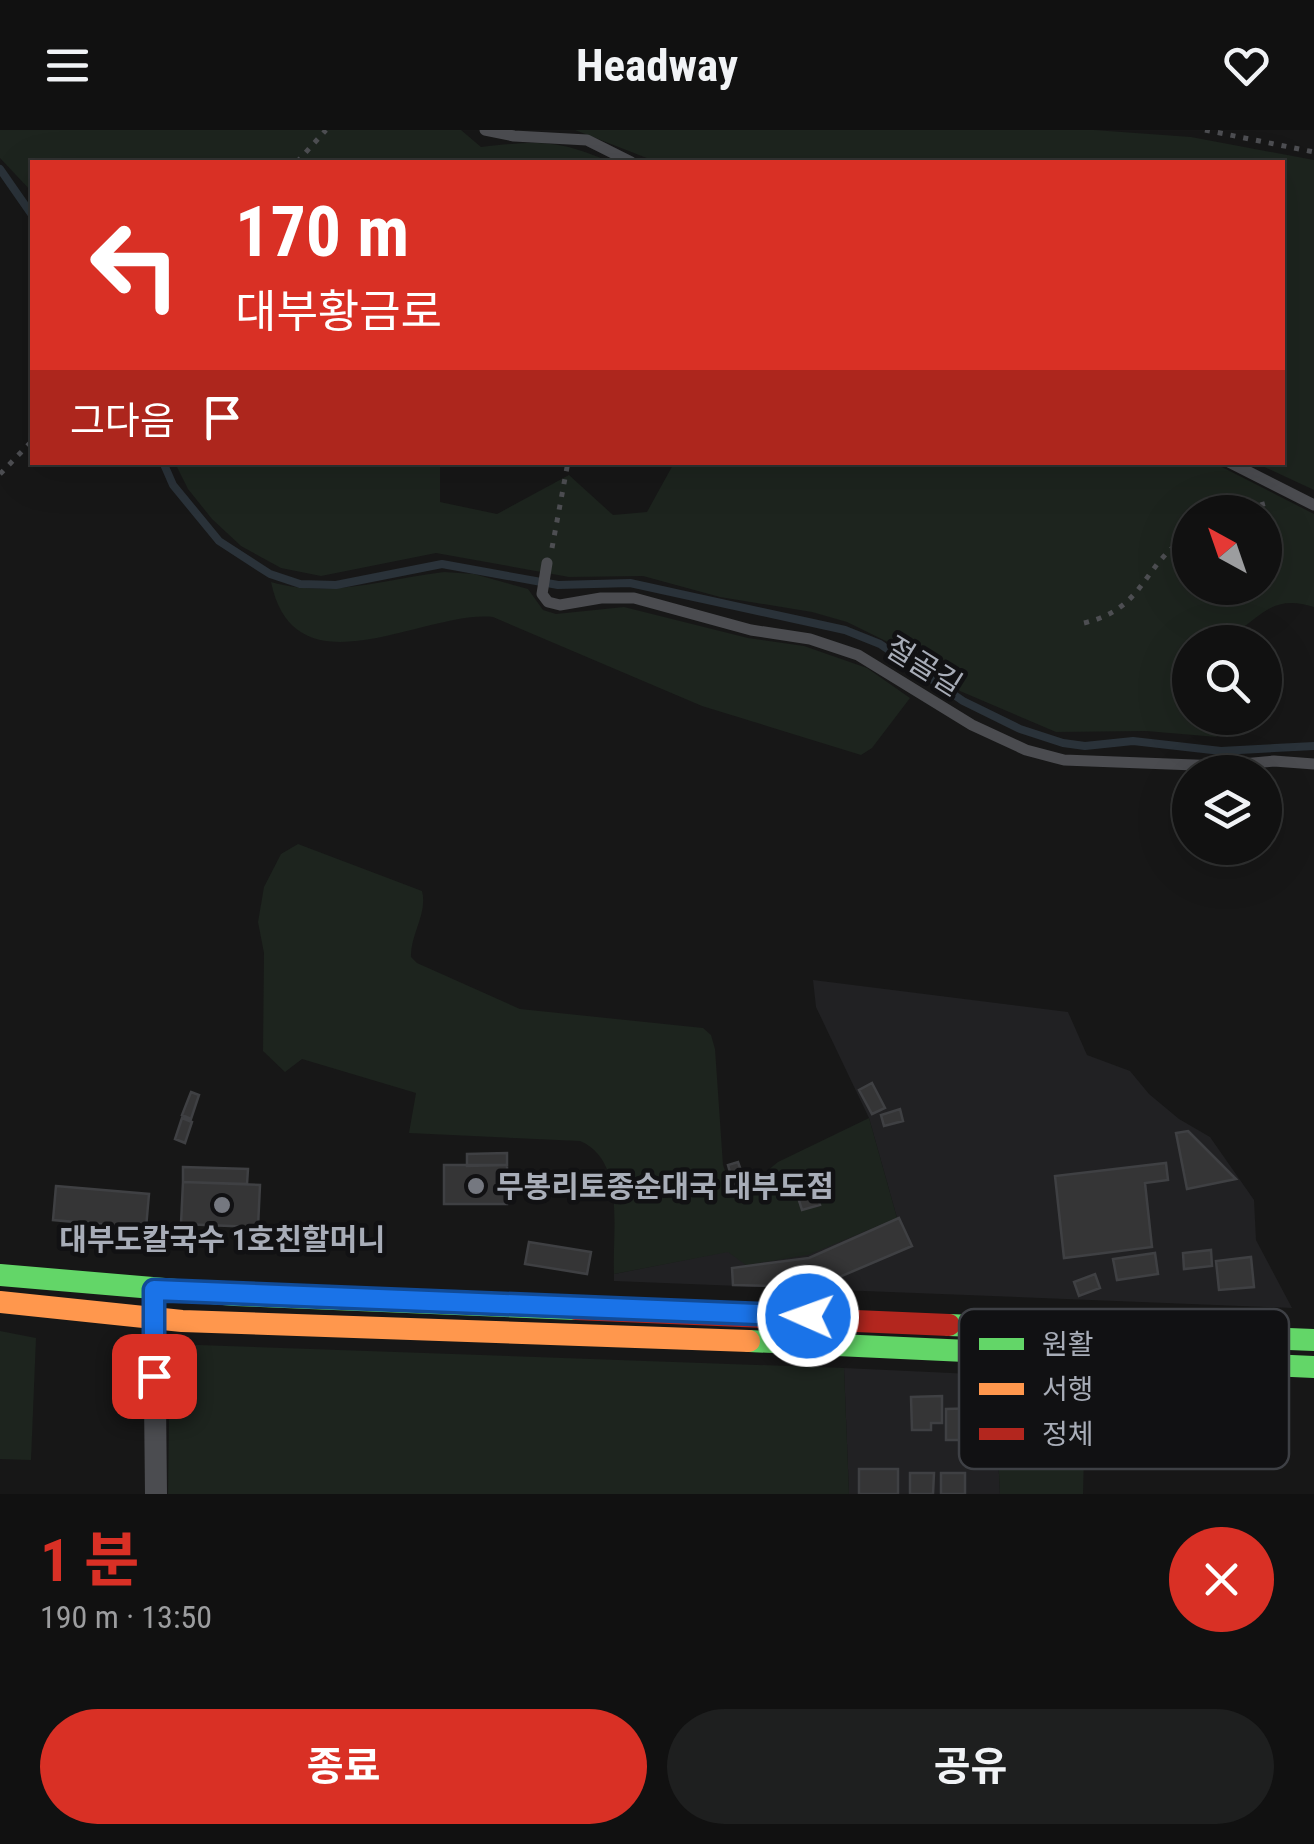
<!DOCTYPE html>
<html lang="ko">
<meta charset="utf-8">
<style>
:root{--surface:#111;--page:#1e1f1f;--text:#f1f3f6;--muted:#9c9d9f;--line:#303131;--accent:#d93025}
body{margin:0;font-family:"Roboto Condensed","Noto Sans KR",sans-serif;background:var(--page);color:var(--text);height:100vh;display:flex;flex-direction:column;font-size:38px;white-space:nowrap}
*{box-sizing:border-box;margin:0}
p{font-size:32px;color:var(--muted)}
.icon{flex:none;width:55px;height:55px;fill:none;stroke:currentColor;stroke-width:2;stroke-linecap:round;stroke-linejoin:round}
.map{position:relative;height:1364px;overflow:hidden}
.sheet{display:flex;flex-direction:column;background:var(--surface);flex:1}
.sheet>*{flex:none}
.top-card{position:absolute;left:30px;top:30px;width:1255px;height:305px;border-radius:0px;box-shadow:0 10px 40px #0002,0 0 0 2px var(--line);background:#d93025;color:#fff;overflow:hidden}
.needle{width:65px;rotate:320deg}
.tools{position:absolute;left:1172px;top:365px;display:grid;gap:20px}
.tools a{display:grid;place-items:center;width:110px;height:110px;border-radius:50%;background:var(--surface);box-shadow:0 10px 40px #0002,0 0 0 2px var(--line);font-size:50px}
.pin{position:absolute;display:grid;place-items:center;width:85px;height:85px;color:#fff;margin:-42px;border-radius:20px;box-shadow:0 5px 15px #0006}
.me{position:absolute;width:110px;margin:-55px;rotate:272deg;stroke-linejoin:round;filter:drop-shadow(0 0 8px #0008)}
.turn{display:flex;align-items:center;gap:35px;height:210px;padding:0 40px;font-size:45px}
.turn .icon{width:130px;height:130px;stroke-width:2.5}
.turn b{display:block;font-size:70px;line-height:85px}
.then{display:flex;align-items:center;height:95px;padding:0 40px;background:#0003;gap:20px;font-size:38px}
.round{display:grid;place-items:center;flex:none;width:105px;height:105px;border-radius:52px;background:var(--page)}
.summary{display:flex;align-items:center;justify-content:space-between;height:170px;padding:0 40px}
h1{font-size:60px;font-weight:700;line-height:75px;color:var(--accent)}
.button{display:flex;gap:20px;margin-top:auto;padding:20px 40px}
.button a{flex:1;height:115px;border-radius:60px;background:var(--accent);color:#fff;font-size:40px;font-weight:700;line-height:115px;text-align:center}
.button a+a{background:var(--page);color:var(--text)}
header{display:flex;justify-content:space-between;align-items:center;height:130px;padding:0 40px;background:var(--surface);font-size:45px;font-weight:700}
.map>svg:first-child{display:block}
.built{fill:#212123}
.green{fill:#1d241e;fill-rule:evenodd}
.lines{fill:none;stroke-linecap:round;stroke-linejoin:round}
.stream{stroke:#2a3239;stroke-width:8}
.building{fill:#353536;stroke:#3f4043;stroke-width:2.5}
.path{stroke:#4d4e52;stroke-width:5;stroke-dasharray:5 8;stroke-linecap:butt}
.lane{stroke:#4b4c50;stroke-width:11}
.street{stroke:#4b4c50;stroke-width:22}
.fast{stroke:#63d668;stroke-width:22}
.slow{stroke:#ff974d;stroke-width:22}
.jam{stroke:#b3261e;stroke-width:22}
.route-casing{stroke:#114b97;stroke-width:25}
.route{stroke:#1a73e8;stroke-width:18}
.poi-dot{fill:#757880;stroke:#111113;stroke-width:4}
.labels{text-anchor:middle;dominant-baseline:central;stroke-width:9;stroke-linejoin:round;paint-order:stroke}
.street-label{font-size:30px;fill:#a8adb8;stroke:#111113}
.poi-label{font-size:30px;font-weight:bold;fill:#a8adb8;stroke:#111113;text-anchor:start}
.key{fill:#111113;stroke:#3e4045;stroke-width:2.5}
.key-label{font-size:28px;fill:#a8adb8}
</style>
<header><svg class="icon" aria-label="menu" viewBox="0 0 24 24"><path d="M4 6h16M4 12h16M4 18h16"/></svg>Headway<svg class="icon" aria-label="heart" viewBox="0 0 24 24"><path d="M12 20l-8-8c-3-5 5-10 8-4 3-6 11-1 8 4z"/></svg></header>
<div class="map">
<svg width="1314" height="1364" viewBox="0 0 1314 1364">
<rect width="100%" height="100%" fill="#171717"/>
<path class="built" d="M 813,850 L 1068,882 L 1087,925 L 1130,941 L 1149,964 L 1179,989 L 1210,1007 L 1254,1070 L 1256,1110 L 1292,1178 L 614,1151 L 614,1144 L 897,1088 L 869,988 L 816,877 Z
M 844,1238 L 994,1245 L 1000,1364 L 849,1364 Z"/>
<path class="green" d="M 0,0 L 461,0 L 481,17 C 537,11 558,9 610,32 L 32,32 L 32,62 L 0,28 Z
M 575,0 L 1094,0 L 1191,7 L 1314,30 L 1314,360 L 1256,333 L 1282,332 L 1282,32 L 657,32 Z
M 175,333 L 440,333 L 440,372 L 497,384 L 569,345 L 613,385 L 647,382 L 674,333 L 1214,333 L 1314,384 L 1314,477 C 1266,462 1259,494 1222,510 C 1212,514 1200,512 1190,512 L 1190,588 L 1200,588 L 1217,607 L 1146,601 L 1056,602 L 960,561 L 904,520 L 847,492 L 812,482 L 720,467 L 643,446 L 569,447 L 436,423 L 321,446 L 281,438 L 241,416 L 212,389 L 188,359 ZM 1190,382 L 1265,382 L 1265,458 L 1190,458 Z
M 444,442 L 474,444 L 528,459 L 543,480 L 556,484 L 624,477 L 748,508 L 804,516 L 867,538 L 910,568 L 872,618 L 861,625 L 702,576 L 493,487 C 424,480 295,567 271,452 C 331,469 384,449 444,442 Z
M 298,714 L 422,761 C 428,783 410,805 411,827 L 417,833 L 520,879 L 703,898 L 711,905 L 715,919 L 723,1035 L 732,1061 L 747,1057 L 778,1032 L 869,988 L 897,1088 L 808,1125 L 746,1135 L 728,1122 L 614,1144 C 612,1101 626,1030 580,1011 L 409,1003 L 416,963 L 302,929 L 285,942 L 263,921 L 264,823 L 258,792 L 264,757 L 281,724 Z
M 0,1201 L 36,1208 L 31,1330 L 0,1329 Z
M 170,1214 L 844,1238 L 849,1364 L 168,1364 Z
M 994,1245 L 1086,1250 L 1083,1364 L 1000,1364 Z"/>
<g class="lines">
<path class="stream" d="M 0,39 L 32,85
M 163,332 L 173,355 L 219,411 L 270,444 L 300,454 L 336,455 L 442,434 L 558,455 L 630,453 L 845,500 L 880,514 L 963,571 L 1020,599 L 1063,613 L 1085,616 L 1133,611 L 1221,621 L 1314,616"/>
</g>
<path class="building" d="M 872,953 L 885,978 L 872,984 L 859,960 Z
M 191,962 L 199,965 L 191,989 L 182,985 Z
M 900,979 L 903,991 L 884,996 L 881,985 Z
M 182,988 L 192,992 L 185,1013 L 175,1009 Z
M 1188,1001 L 1236,1049 L 1187,1059 L 1176,1003 Z
M 507,1023 L 507,1035 L 467,1036 L 467,1024 Z
M 738,1032 L 745,1052 L 734,1056 L 728,1035 Z
M 1166,1033 L 1168,1050 L 1145,1053 L 1152,1117 L 1064,1128 L 1055,1046 Z
M 444,1035 L 507,1035 L 507,1074 L 444,1074 Z
M 183,1037 L 248,1039 L 247,1054 L 183,1052 Z
M 812,1050 L 820,1075 L 802,1080 L 794,1055 Z
M 183,1052 L 260,1055 L 258,1097 L 181,1094 Z
M 56,1056 L 149,1064 L 146,1098 L 53,1090 Z
M 899,1088 L 912,1116 L 816,1157 L 733,1155 L 732,1138 L 809,1128 Z
M 529,1112 L 591,1122 L 587,1144 L 525,1134 Z
M 1211,1120 L 1212,1136 L 1184,1139 L 1183,1123 Z
M 1155,1123 L 1158,1144 L 1117,1150 L 1113,1129 Z
M 1251,1127 L 1254,1157 L 1219,1160 L 1216,1131 Z
M 1095,1144 L 1100,1158 L 1079,1166 L 1074,1152 Z
M 942,1266 L 942,1293 L 931,1293 L 931,1300 L 912,1300 L 911,1267 Z
M 986,1278 L 986,1310 L 946,1310 L 946,1279 Z
M 859,1339 L 898,1339 L 898,1364 L 859,1364 Z
M 910,1343 L 934,1343 L 933,1364 L 910,1364 Z
M 941,1343 L 965,1343 L 965,1364 L 941,1364 Z"/>
<g class="lines">
<path class="path" d="M 1205,0 L 1314,22
M 297,32 L 326,0
M 0,344 L 32,311
M 1235,382 L 1271,372
M 552,418 L 568,332
M 1084,493 C 1147,478 1141,434 1190,405"/>
<path class="lane" d="M 485,0 L 514,6 L 587,10 L 631,32
M 1229,332 L 1314,375
M 547,433 L 542,464 L 548,472 L 560,475 L 601,468 L 634,468 L 751,500 L 810,509 L 858,525 L 972,595 L 1026,620 L 1064,630 L 1221,636 L 1274,631 L 1314,634
M 1103,1314 L 1104,1229"/>
<path class="street" d="M 154,1174 L 156,1364"/>
<path class="fast" d="M 0,1145 L 235,1165 L 576,1179
M 949,1195 L 1314,1210
M 749,1211 L 1314,1237"/>
<path class="slow" d="M 0,1172 L 182,1191 L 749,1211"/>
<path class="jam" d="M 576,1179 L 949,1195"/>
</g>
<g class="lines">
<g class="route-casing">
<path id="route" d="M 154,1246 L 154,1160 L 808,1186"/>
</g>
<use href="#route" class="route"/>
</g>
<g class="poi-dot">
<circle cx="476" cy="1056" r="10"/>
<circle cx="222" cy="1075" r="10"/>
</g>
<g class="labels">
<g class="street-label">
<text transform="translate(924 536) rotate(32)">절골길</text>
</g>
<g class="poi-label">
<text x="496" y="1056">무봉리토종순대국 대부도점</text>
<text x="222" y="1109" text-anchor="middle">대부도칼국수 1호친할머니</text>
</g>
</g>
<rect x="959" y="1179" width="330" height="160" rx="15" class="key"/>
<rect x="979" y="1208" width="45" height="12" fill="#63d668"/>
<rect x="979" y="1253" width="45" height="12" fill="#ff974d"/>
<rect x="979" y="1298" width="45" height="12" fill="#b3261e"/>
<g class="key-label">
<text x="1042" y="1224">원활</text>
<text x="1042" y="1269">서행</text>
<text x="1042" y="1314">정체</text>
</g>
</svg>
<div class="tools">
<a><svg class="needle" viewBox="-14 -14 28 28"><path d="M0-13l5 13h-10z" fill="#e53935"/><path d="M0 13l5-13h-10z" fill="#9c9d9f"/></svg></a>
<a><svg class="icon" aria-label="search" viewBox="0 0 24 24"><circle cx="10" cy="10" r="6"/><path d="M15 15l6 6"/></svg></a>
<a><svg class="icon" aria-label="layers" viewBox="0 0 24 24"><path d="M12 4l9 5-9 5-9-5zM3 14l9 5 9-5"/></svg></a>
</div>
<div class="pin" style="left:154px;top:1246px;background:#d93025"><svg class="icon" aria-label="arrive" viewBox="0 0 24 24"><path d="M6 21V4h12l-3 4 3 4H6"/></svg></div>
<svg class="me" style="left:808px;top:1186px" viewBox="-20 -20 40 40"><circle r="17" fill="#1a73e8" stroke="#fff" stroke-width="3"/><path d="M0-11L8 9 0 5-8 9z" fill="#fff"/></svg>
<div class="top-card">
<div class="turn"><svg class="icon" aria-label="left" viewBox="0 0 24 24"><path d="M17 20v-9H6M10 6l-5 5 5 5"/></svg><div><b>170 m</b>대부황금로</div></div>
<div class="then">그다음<svg class="icon" aria-label="arrive" viewBox="0 0 24 24"><path d="M6 21V4h12l-3 4 3 4H6"/></svg></div>
</div>
</div>
<section class="sheet">
<div class="summary"><div><h1>1 분</h1><p>190 m · 13:50</p></div><a class="round" style="background:#d93025;color:#fff"><svg class="icon" aria-label="close" viewBox="0 0 24 24"><path d="M6 6l12 12M18 6L6 18"/></svg></a></div>
<div class="button"><a>종료</a><a>공유</a></div>
</section>
